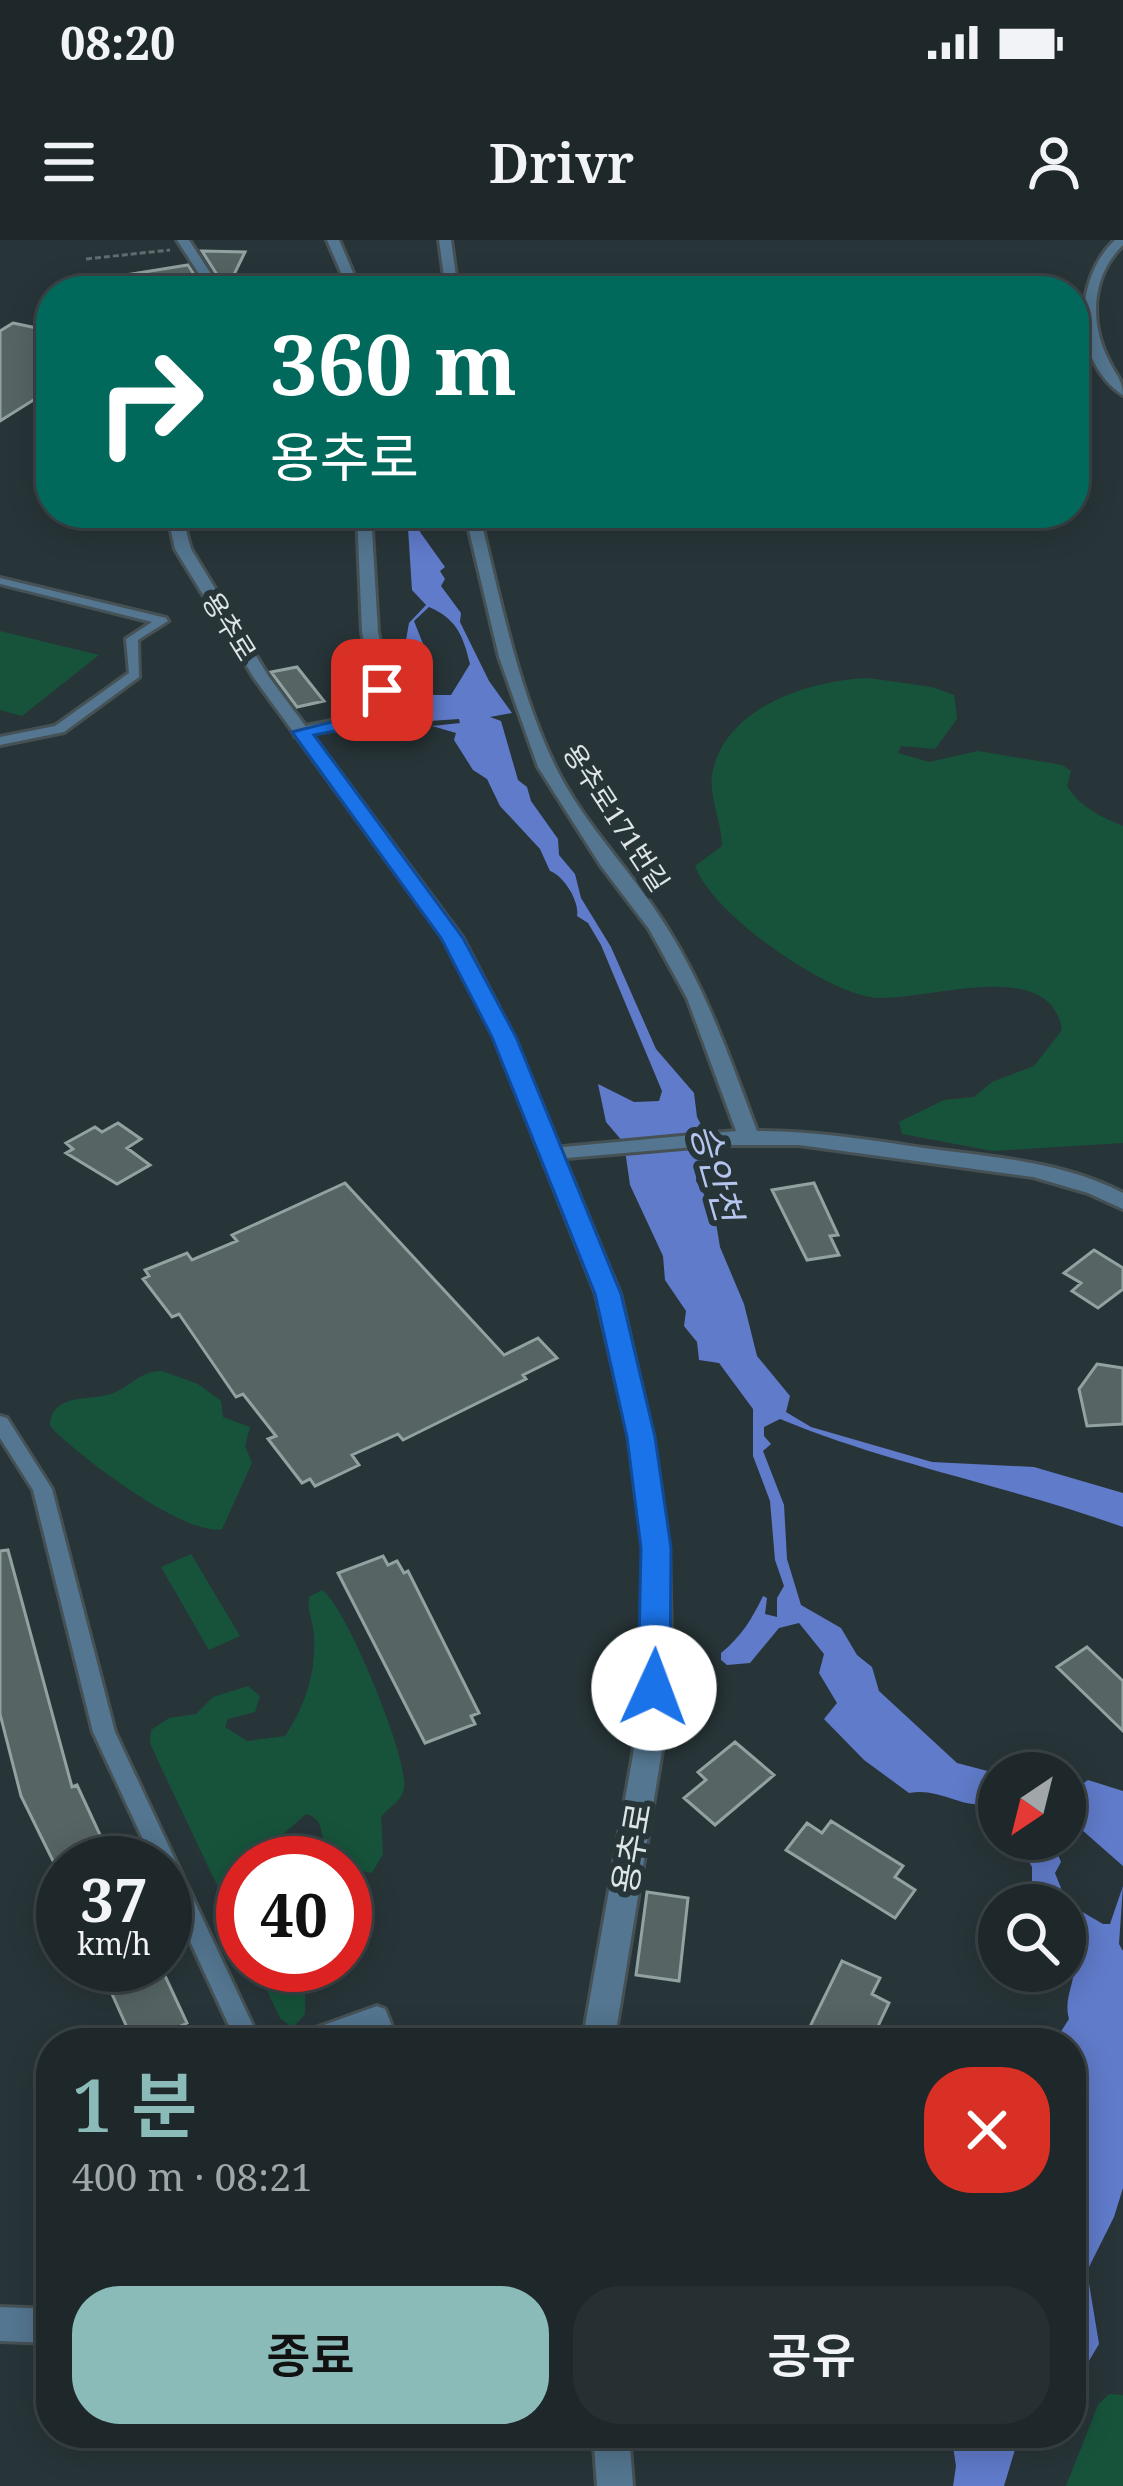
<!DOCTYPE html>
<html lang="ko">
<meta charset="utf-8">
<style>
:root{--surface:#1e282a;--page:#263032;--text:#f1f3f6;--muted:#a1a6a8;--line:#3c4447;--accent:#8bbbb9}
body{margin:0;font-family:"Noto Serif","Noto Sans KR",serif;background:var(--page);color:var(--text);height:100vh;display:flex;flex-direction:column;font-size:45px;white-space:nowrap}
*{box-sizing:border-box;margin:0}
p{font-size:39px;color:var(--muted)}
.icon{flex:none;width:66px;height:66px;fill:none;stroke:currentColor;stroke-width:2;stroke-linecap:round;stroke-linejoin:round}
.map{position:relative;flex:1;overflow:hidden}
.side{position:absolute;left:36px;top:1788px;width:1050px;height:420px;display:flex;flex-direction:column;background:var(--surface);border-radius:48px;box-shadow:0 6px 30px #0003,0 0 0 3px var(--line)}
.side>*{flex:none}
.hud{position:absolute;left:36px;top:36px;width:1053px;height:252px;border-radius:48px;box-shadow:0 6px 30px #0003,0 0 0 3px var(--line);background:#00695c;color:#fff;overflow:hidden}
.needle{width:78px;rotate:215deg}
.buttons{position:absolute;left:978px;top:1512px;display:grid;gap:24px}
.buttons a{display:grid;place-items:center;width:108px;height:108px;border-radius:50%;background:var(--surface);box-shadow:0 6px 30px #0003,0 0 0 3px var(--line);font-size:60px}
.speed{position:absolute;left:36px;top:1596px;display:flex;gap:24px;font-size:60px;font-weight:700;text-align:center}
.speed>*{display:grid;place-content:center;width:156px;height:156px;border-radius:50%;background:var(--surface);box-shadow:0 6px 30px #0003,0 0 0 3px var(--line);line-height:1}
.speed small{font-size:30px;font-weight:400}
.speed .limit{border:18px solid #d22;background:#fff;color:#111}
.pin{position:absolute;display:grid;place-items:center;width:102px;height:102px;color:#fff;margin:-51px;border-radius:24px;box-shadow:0 6px 18px #0006}
.me{position:absolute;width:132px;margin:-66px;rotate:2deg;stroke-linejoin:round;filter:drop-shadow(0 0 9px #0008)}
.turn{display:flex;align-items:center;gap:42px;height:252px;padding:0 36px;font-size:54px}
.turn .icon{width:156px;height:156px;stroke-width:2.5}
.turn b{display:block;font-size:84px;line-height:102px}
.round{display:grid;place-items:center;flex:none;width:126px;height:126px;border-radius:48px;background:var(--page)}
.head{display:flex;align-items:center;justify-content:space-between;height:204px;padding:0 36px}
h1{font-size:72px;font-weight:600;line-height:90px;color:var(--accent)}
.primary-button{display:flex;gap:24px;margin-top:auto;padding:24px 36px}
.primary-button a{flex:1;height:138px;border-radius:48px;background:var(--accent);color:#111;font-size:48px;font-weight:600;line-height:138px;text-align:center}
.primary-button a+a{background:var(--page);color:var(--text)}
.status{display:flex;justify-content:space-between;align-items:center;height:84px;padding:0 60px;background:var(--surface);direction:ltr}
.status svg{height:33px;fill:currentColor}
header{display:flex;justify-content:space-between;align-items:center;height:156px;padding:0 36px;background:var(--surface);font-size:54px;font-weight:600}
.map>svg:first-child{display:block}
.green{fill:#17533b}
.water{fill:#607bca;fill-rule:evenodd}
.building{fill:#566564;stroke:#92a2a1;stroke-width:3}
.lines{fill:none;stroke-linecap:round;stroke-linejoin:round}
.service-casing{stroke:#455154;stroke-width:6}
.minor-casing{stroke:#455154;stroke-width:6}
.tertiary-casing{stroke:#455154;stroke-width:6}
.path{stroke:#606c6f;stroke-width:3;stroke-dasharray:6 3;stroke-linecap:butt}
.service{fill:#547690;fill-rule:evenodd}
.minor{fill:#547690;fill-rule:evenodd}
.tertiary{fill:#547690;fill-rule:evenodd}
.route{fill:#1a73e8;stroke:#114b97;stroke-width:3}
.labels{text-anchor:middle;dominant-baseline:central;stroke-width:12;stroke-linejoin:round;paint-order:stroke}
.far-street-label{font-size:27px;fill:#dde5e7;stroke:#283538}
.street-label{font-size:33px;fill:#dde5e7;stroke:#283538}
.water-label{font-size:36px;font-style:italic;fill:#b5c5ef;stroke:#283538}
</style>
<div class="status"><b>08:20</b><svg viewBox="0 0 49 12"><path d="M0 12V9h3v3zM5 12V6h3v6zM10 12V3h3v9zM15 12V0h3v12zM26 1h20v11H26zM47 4h2v5h-2z"/></svg></div>
<header><svg class="icon" aria-label="menu" viewBox="0 0 24 24"><path d="M4 6h16M4 12h16M4 18h16"/></svg>Drivr<svg class="icon" aria-label="person" viewBox="0 0 24 24"><circle cx="12" cy="8" r="4"/><path d="M4 21q1-7 8-7t8 7"/></svg></header>
<div class="map">
<svg width="1123" height="2246" viewBox="0 0 1123 2246">
<rect width="100%" height="100%" fill="#283538"/>
<path class="green" d="M 0,391 L 99,415 L 22,476 L 0,470 Z
M 868,438 L 932,447 L 954,455 L 957,479 L 935,509 L 901,506 L 898,513 L 929,522 L 978,511 L 1062,525 L 1071,531 L 1067,546 C 1079,566 1101,577 1123,586 L 1123,903 L 993,911 L 902,894 L 899,882 L 944,860 L 974,857 L 992,842 L 1034,826 L 1062,790 C 1050,712 919,765 870,757 C 819,748 713,674 695,626 L 722,606 C 722,581 707,553 713,530 C 728,466 811,440 868,438 Z
M 162,1131 L 198,1144 L 221,1161 L 223,1177 L 250,1187 L 245,1206 L 252,1223 L 222,1289 C 185,1297 77,1215 50,1186 C 51,1153 89,1161 111,1154 C 131,1147 139,1131 162,1131 Z
M 191,1314 L 240,1396 L 209,1410 L 161,1327 Z
M 322,1350 C 345,1364 409,1519 404,1548 C 402,1561 389,1567 381,1577 L 383,1614 L 372,1633 L 351,1629 L 326,1611 C 320,1595 325,1579 306,1574 L 270,1606 L 270,1623 L 243,1623 L 243,1700 L 160,1525 L 150,1503 L 151,1490 L 169,1478 L 196,1474 L 213,1457 L 248,1446 L 260,1456 L 255,1472 L 228,1479 L 225,1487 L 247,1501 L 285,1496 C 306,1464 316,1433 314,1395 C 313,1380 307,1371 309,1357 Z
M 255,1725 L 292,1725 L 305,1755 L 305,1774 L 293,1788 L 280,1778 Z
M 1109,2154 L 1123,2155 L 1123,2246 L 1066,2246 L 1098,2165 Z"/>
<path class="water" d="M 407,273 L 417,273 L 420,292 L 445,327 L 440,331 L 445,339 L 441,346 L 461,373 L 460,382 L 489,441 L 512,473 L 490,477 L 501,481 L 518,540 L 527,547 L 531,561 L 558,599 L 559,615 L 575,634 L 581,658 L 611,707 L 656,809 L 694,853 L 697,877 L 716,913 L 697,931 L 696,941 L 714,971 L 720,1007 L 744,1064 L 757,1116 L 790,1156 L 786,1172 L 811,1187 L 932,1222 L 1034,1227 L 1123,1253 L 1123,1287 C 1010,1246 891,1225 780,1179 L 764,1187 L 764,1196 L 771,1204 L 763,1211 L 784,1265 L 787,1319 L 801,1365 L 841,1388 L 857,1415 L 872,1427 L 879,1451 L 957,1523 L 999,1534 L 999,1575 L 989,1564 C 959,1568 939,1547 909,1553 L 864,1520 L 824,1479 L 837,1463 L 819,1433 L 824,1414 L 799,1383 L 779,1388 L 750,1423 L 727,1425 L 721,1420 L 721,1413 C 741,1397 752,1379 763,1356 L 767,1358 L 765,1374 L 777,1377 L 777,1358 L 784,1346 L 775,1320 L 770,1261 L 753,1216 L 753,1169 L 719,1123 L 699,1120 L 697,1102 L 684,1086 L 686,1071 L 665,1040 L 663,1016 L 630,945 L 624,903 L 606,882 L 598,844 L 634,862 L 659,861 L 662,851 L 601,705 L 588,683 L 577,676 C 580,662 564,636 550,631 L 540,609 L 500,566 L 487,539 L 473,530 L 454,500 L 456,493 L 432,486 L 460,483 L 459,479 L 415,482 L 420,469 L 402,450 L 416,422 L 406,400 L 409,383 L 426,365 L 412,350 ZM 429,367 C 457,379 463,396 470,424 L 451,455 L 415,455 L 406,449 L 429,419 L 414,381 Z
M 1088,1540 L 1123,1551 L 1123,1626 L 1065,1575 L 1065,1556 Z
M 1016,1599 C 1034,1599 1055,1602 1061,1622 L 1055,1633 L 1067,1663 L 1103,1684 L 1110,1684 L 1123,1646 L 1119,1704 L 1123,1711 L 1123,1948 L 1114,1977 L 1087,2031 L 1099,2104 L 1086,2126 L 1071,2137 L 1071,1897 C 1088,1862 1081,1820 1060,1793 L 1069,1779 C 1063,1757 1076,1743 1074,1722 C 1072,1701 1065,1689 1065,1665 L 1051,1665 L 1048,1655 L 1032,1649 L 1032,1627 Z
M 951,2193 L 1020,2193 L 1004,2246 L 953,2246 L 956,2226 Z"/>
<path class="building" d="M 202,11 L 245,12 L 226,51 L 226,49 Z
M 188,25 L 205,51 L 113,49 L 113,37 Z
M 13,83 L 51,91 L 51,149 L 0,181 L 0,91 Z
M 297,427 L 324,461 L 297,467 L 271,432 Z
M 118,883 L 141,899 L 127,908 L 150,925 L 117,944 L 66,913 L 73,909 L 66,903 L 95,887 L 102,892 Z
M 345,943 L 504,1115 L 538,1098 L 557,1118 L 523,1135 L 526,1139 L 403,1200 L 398,1194 L 352,1215 L 359,1225 L 315,1246 L 310,1239 L 302,1243 L 268,1199 L 276,1196 L 243,1154 L 236,1157 L 179,1074 L 172,1077 L 143,1039 L 149,1036 L 145,1030 L 187,1013 L 192,1020 L 237,1001 L 232,995 Z
M 814,943 L 838,995 L 830,996 L 839,1015 L 807,1020 L 772,950 Z
M 1094,1010 L 1123,1028 L 1123,1049 L 1098,1068 L 1072,1051 L 1081,1043 L 1064,1033 Z
M 1097,1124 L 1123,1128 L 1123,1184 L 1087,1186 L 1079,1149 Z
M 8,1310 L 72,1547 L 77,1545 L 113,1623 L 54,1623 L 21,1556 L 0,1474 L 0,1311 Z
M 383,1316 L 388,1325 L 397,1321 L 404,1333 L 408,1331 L 479,1473 L 471,1476 L 475,1484 L 425,1503 L 338,1333 Z
M 1087,1407 L 1123,1441 L 1123,1491 L 1057,1427 Z
M 735,1502 L 774,1535 L 715,1585 L 684,1558 L 706,1540 L 698,1532 Z
M 831,1581 L 903,1626 L 895,1637 L 915,1650 L 895,1678 L 786,1610 L 807,1583 L 822,1593 Z
M 647,1652 L 688,1658 L 679,1741 L 636,1735 Z
M 842,1721 L 880,1738 L 872,1754 L 889,1763 L 870,1803 L 802,1803 Z
M 99,1725 L 160,1725 L 187,1783 L 145,1803 L 134,1803 Z"/>
<g class="lines">
<g class="service-casing">
<path id="service" d="M 0,338 L 166,378 L 168,381 L 138,400 L 139,437 L 64,492 L 0,505 L 0,497 L 55,486 L 129,433 L 126,399 L 152,382 L 0,344 Z
M 0,1176 L 7,1178 L 52,1249 L 115,1492 L 261,1803 L 237,1803 L 165,1647 L 165,1623 L 154,1623 L 93,1492 L 33,1250 L 0,1198 Z
M 377,1766 L 385,1769 L 399,1803 L 375,1803 L 370,1790 L 335,1803 L 292,1803 L 296,1795 Z"/>
</g>
<g class="minor-casing">
<path id="minor" d="M 327,0 L 339,0 L 361,51 L 349,51 Z
M 439,0 L 451,0 L 458,51 L 446,51 Z
M 1115,0 L 1123,0 L 1123,5 C 1091,36 1089,82 1109,121 C 1115,134 1123,140 1123,155 C 1072,122 1073,39 1115,0 Z
M 357,273 L 371,273 L 378,392 L 393,463 L 375,483 L 295,496 L 295,488 L 363,475 L 376,462 L 362,392 Z
M 465,273 L 479,273 C 500,357 517,447 555,526 C 585,587 635,634 669,691 C 708,754 731,822 757,891 C 814,891 869,900 924,908 C 991,917 1062,921 1123,953 L 1123,969 L 1088,953 L 1033,937 L 799,905 L 717,905 L 544,920 L 541,915 L 544,910 L 552,908 L 736,891 L 687,758 L 649,689 L 601,626 L 538,527 L 499,417 Z
M 0,2067 L 51,2069 L 51,2103 L 0,2101 Z"/>
</g>
<g class="tertiary-casing">
<path id="tertiary" d="M 177,0 L 189,0 L 222,51 L 210,51 Z
M 167,273 L 181,273 L 191,309 L 269,437 L 462,697 L 514,797 L 620,1054 L 653,1197 L 669,1308 L 671,1403 L 665,1492 L 614,1803 L 582,1803 L 637,1492 L 643,1403 L 643,1308 L 629,1197 L 596,1054 L 494,797 L 443,698 L 254,438 L 175,309 Z
M 593,2193 L 629,2193 L 633,2246 L 597,2246 Z"/>
</g>
<path class="path" d="M 86,19 L 170,10"/>
<use href="#service" class="service"/>
<use href="#minor" class="minor"/>
<use href="#tertiary" class="tertiary"/>
</g>
<path class="route" d="M 375,446 L 389,446 L 394,463 L 376,483 L 314,495 L 463,698 L 516,797 L 621,1054 L 655,1197 L 671,1308 L 670,1448 L 665,1457 L 654,1461 L 643,1457 L 638,1448 L 641,1308 L 627,1197 L 595,1054 L 492,797 L 441,698 L 292,492 L 363,474 L 375,462 Z"/>
<g class="labels">
<g class="far-street-label">
<text transform="translate(230 386) rotate(58)">용추로</text>
<text transform="translate(617 577) rotate(57)">용추로171번길</text>
</g>
<g class="street-label">
<text transform="translate(631 1608) rotate(-80)">용추로</text>
</g>
<g class="water-label">
<text transform="translate(717 932) rotate(74)">승안천</text>
</g>
</g>
</svg>
<div class="buttons">
<a><svg class="needle" viewBox="-14 -14 28 28"><path d="M0-13l5 13h-10z" fill="#e53935"/><path d="M0 13l5-13h-10z" fill="#a1a6a8"/></svg></a>
<a><svg class="icon" aria-label="search" viewBox="0 0 24 24"><circle cx="10" cy="10" r="6"/><path d="M15 15l6 6"/></svg></a>
</div>
<div class="speed"><div>37<small>km/h</small></div><div class="limit">40</div></div>
<div class="pin" style="left:382px;top:450px;background:#d93025"><svg class="icon" aria-label="arrive" viewBox="0 0 24 24"><path d="M6 21V4h12l-3 4 3 4H6"/></svg></div>
<svg class="me" style="left:654px;top:1448px" viewBox="-20 -20 40 40"><circle r="19" fill="#fff"/><path d="M0-13L10 11 0 6-10 11z" fill="#1a73e8"/></svg>
<div class="hud">
<div class="turn"><svg class="icon" aria-label="right" viewBox="0 0 24 24"><path d="M7 20v-9h11M14 6l5 5-5 5"/></svg><div><b>360 m</b>용추로</div></div>
</div>
<section class="side">
<div class="head"><div><h1>1 분</h1><p>400 m · 08:21</p></div><a class="round" style="background:#d93025;color:#fff"><svg class="icon" aria-label="close" viewBox="0 0 24 24"><path d="M6 6l12 12M18 6L6 18"/></svg></a></div>
<div class="primary-button"><a>종료</a><a>공유</a></div>
</section>
</div>
